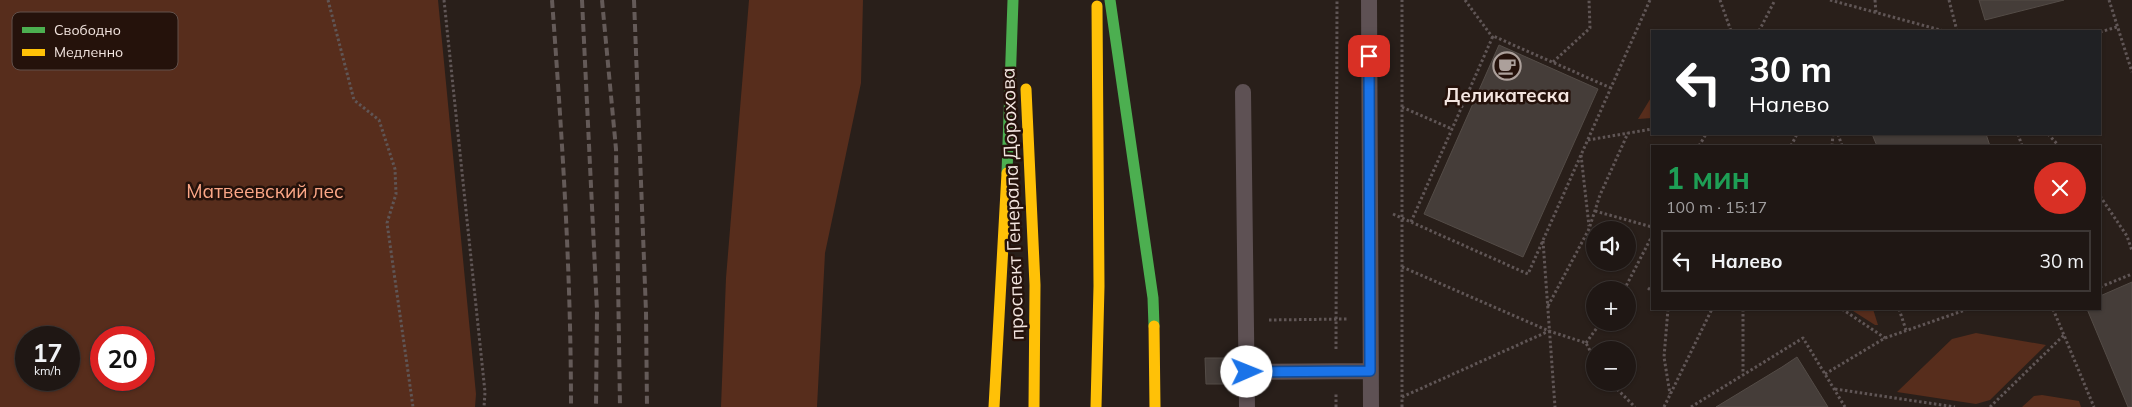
<!DOCTYPE html>
<html lang="ru">
<meta charset="utf-8">
<style>
:root{--surface:#1f1714;--page:#2c2422;--text:#f1f3f6;--muted:#a19fa0;--line:#3c3634}
body{margin:0;font-family:Mulish,sans-serif;background:var(--page);color:var(--text);height:100vh;display:flex;flex-direction:column;font-size:19px;white-space:nowrap}
*{box-sizing:border-box;margin:0}
p{font-size:16px;color:var(--muted)}
.icon{flex:none;width:28px;height:28px;fill:none;stroke:currentColor;stroke-width:2;stroke-linecap:round;stroke-linejoin:round}
.map{position:relative;flex:1;overflow:hidden}
.panel{position:absolute;left:1651px;top:145px;width:450px;height:165px;display:flex;flex-direction:column;background:var(--surface);border-radius:0px;box-shadow:0 1px 4px #0004,0 0 0 1px var(--line)}
.panel>*{flex:none}
.banner{position:absolute;left:1651px;top:30px;width:450px;height:105px;border-radius:0px;box-shadow:0 1px 4px #0004,0 0 0 1px var(--line);background:#202124;color:#fff;overflow:hidden}
.tools{position:absolute;left:1586px;top:221px;display:grid;gap:10px}
.tools a{display:grid;place-items:center;width:50px;height:50px;border-radius:50%;background:var(--surface);box-shadow:0 1px 4px #0004,0 0 0 1px var(--line);font-size:25px}
.speed{position:absolute;left:15px;top:326px;display:flex;gap:10px;font-size:25px;font-weight:700;text-align:center}
.speed>*{display:grid;place-content:center;width:65px;height:65px;border-radius:50%;background:var(--surface);box-shadow:0 1px 4px #0004,0 0 0 1px var(--line);line-height:1}
.speed small{font-size:12px;font-weight:400}
.speed .limit{border:8px solid #d22;background:#fff;color:#111}
.pin{position:absolute;display:grid;place-items:center;width:42px;height:42px;color:#fff;margin:-21px;border-radius:10px;box-shadow:0 2px 8px #0006}
.me{position:absolute;width:55px;margin:-28px;rotate:89deg;stroke-linejoin:round;filter:drop-shadow(0 0 4px #0008)}
.turn{display:flex;align-items:center;gap:18px;height:105px;padding:0 15px;font-size:22px}
.turn .icon{width:65px;height:65px;stroke-width:2.5}
.turn b{display:block;font-size:35px;line-height:42px}
.round{display:grid;place-items:center;flex:none;width:52px;height:52px;border-radius:26px;background:var(--page)}
.overview{display:flex;align-items:center;justify-content:space-between;height:85px;padding:0 15px}
h1{font-size:30px;font-weight:700;line-height:38px;color:#1e9e55}
ul{padding:0;list-style:none}
li{display:flex;align-items:center;gap:15px;height:62px;margin:0 10px 8px;padding:0 5px;border:2px solid var(--line);border-radius:0px}
li div{flex:1}
li b{display:block;font-size:19px}
li em{font-style:normal}
.map>svg:first-child{display:block}
.green{fill:#572d1c;fill-rule:evenodd}
.building{fill:#453d39;stroke:#544c47}
.lines{fill:none;stroke-linecap:round;stroke-linejoin:round}
.path{stroke:#605656;stroke-width:3;stroke-dasharray:2.5 2.5;stroke-linecap:butt}
.lane{stroke:#5e5154;stroke-width:16}
.fast{stroke:#4caf50;stroke-width:11}
.slow{stroke:#ffc107;stroke-width:11}
.rail{stroke:#645a58;stroke-width:4;stroke-dasharray:8 4;stroke-linecap:butt}
.route-casing{stroke:#114b97;stroke-width:12}
.route{stroke:#1a73e8;stroke-width:9}
.labels{text-anchor:middle;dominant-baseline:central;stroke-width:5;stroke-linejoin:round;paint-order:stroke}
.poi-label{font-size:19px;font-weight:bold;fill:#f3e5e0;stroke:#25120b}
.park-label{font-size:19px;fill:#fca787;stroke:#25120b}
.street-label{font-size:19px;fill:#f3e5e0;stroke:#25120b}
.key{fill:#25120b;stroke:#63514b;stroke-width:1}
.key-label{font-size:14px;fill:#f3e5e0}
</style>
<div class="map">
<svg width="2132" height="407" viewBox="0 0 2132 407">
<rect width="100%" height="100%" fill="#291f1a"/>
<path class="green" d="M 0,0 L 438,0 L 476,394 L 475,407 L 0,407 ZM 26,338 L 69,338 L 69,380 L 26,380 ZM 101,338 L 144,338 L 144,380 L 101,380 Z
M 749,0 L 863,0 L 861,83 L 825,253 L 817,407 L 721,407 L 726,278 Z
M 1652,96 L 1652,118 L 1638,119 Z
M 1850,309 L 1873,309 L 1878,325 L 1875,325 Z
M 1976,333 L 2046,345 L 1990,400 L 1976,404 L 1897,392 L 1952,339 Z
M 2042,395 L 2079,401 L 2081,407 L 2022,407 L 2034,396 Z"/>
<path class="building" d="M 1979,0 L 2064,0 L 1985,20 Z
M 1499,45 L 1598,89 L 1523,257 L 1424,214 Z
M 1872,134 L 1986,134 L 1990,146 L 1877,146 Z
M 2132,282 L 2132,407 L 2128,407 L 2087,309 L 2100,309 L 2100,296 Z
M 1797,357 L 1828,407 L 1716,407 L 1782,367 Z
M 1205,358 L 1229,358 L 1229,384 L 1206,384 Z"/>
<g class="lines">
<path class="path" d="M 328,0 L 354,100 L 379,120 L 395,169 L 396,194 L 387,223 L 413,407
M 444,0 L 485,392 L 484,407
M 1465,0 L 1493,38
M 1720,0 L 1731,31
M 1830,0 L 1944,31
M 1875,0 L 1876,13
M 1949,0 L 1957,31
M 2109,0 L 2132,72
M 1759,31 L 1775,0
M 2100,32 L 2117,27
M 1553,62 L 1590,28 L 1589,0
M 1402,107 L 1452,129
M 1838,134 L 1842,146
M 2018,134 L 2022,146
M 2048,134 L 2059,146
M 1588,140 L 1652,129
M 1699,146 L 1706,134
M 1791,146 L 1797,134
M 1832,146 L 1833,134
M 1581,155 L 1589,226
M 2100,196 L 2127,236 L 2132,251
M 1595,211 L 1652,227
M 1393,214 L 1528,274 L 1650,0
M 1411,222 L 1493,36 L 1611,88
M 1543,241 L 1555,407
M 1402,267 L 1549,331 L 1586,343 L 1595,360
M 2100,287 L 2132,274
M 1648,288 L 1652,291
M 1624,290 L 1652,236
M 1548,306 L 1589,229 L 1600,195 L 1628,133
M 1668,309 L 1664,357 L 1670,394
M 1743,309 L 1743,375
M 1842,309 L 1885,338
M 1899,309 L 1906,330
M 2053,309 L 2094,407
M 1269,320 L 1348,319
M 1586,343 L 1601,322
M 1336,349 L 1337,0
M 1825,374 L 1885,338 L 1968,309
M 1610,382 L 1635,407
M 1835,389 L 1955,407
M 1402,397 L 1549,331
M 1336,407 L 1336,393
M 1402,407 L 1402,0
M 1664,407 L 1712,309
M 1691,407 L 1803,338 L 1845,407
M 1990,407 L 2064,335"/>
<path class="lane" d="M 1369,0 L 1371,407
M 1243,92 L 1247,407
M 1247,372 L 1370,371"/>
<path class="fast" d="M 1110,0 L 1153,298 L 1154,326
M 1007,173 L 1013,0"/>
<path class="slow" d="M 1026,89 L 1035,285 L 1034,407
M 1154,326 L 1155,407
M 994,407 L 1007,173
M 1096,407 L 1099,286 L 1097,6"/>
<path class="rail" d="M 552,0 C 562,136 571,271 571,407
M 582,0 L 597,310 L 596,407
M 602,0 L 616,149 L 620,407
M 634,0 L 646,312 L 647,407"/>
</g>
<g class="lines">
<g class="route-casing">
<path id="route" d="M 1247,372 L 1370,371 L 1369,56"/>
</g>
<use href="#route" class="route"/>
</g>
<defs>
<g id="cafe-ring" transform="scale(1.4375)"><circle r="9.5" fill="#25120b" stroke="#aca09b" stroke-width="1.5"/><path d="M-5.5-4.5H6V0H3Q3 3.5 0 3.5H-2.5Q-5.5 3.5-5.5 0ZM3-3.2v2h1.7v-2ZM-6 4.5H4V6H-6Z" fill="#aca09b"/></g>
</defs>
<g fill-rule="evenodd">
<use href="#cafe-ring" x="1507" y="66"/>
</g>
<g class="labels">
<g class="poi-label">
<text x="1507" y="95">Деликатеска</text>
</g>
<g class="park-label">
<text x="265" y="191">Матвеевский лес</text>
</g>
<g class="street-label">
<text transform="translate(1012 204) rotate(-92)">проспект Генерала Дорохова</text>
</g>
</g>
<rect x="12" y="12" width="166" height="58" rx="8" class="key"/>
<rect x="22" y="27" width="23" height="6" fill="#4caf50"/>
<rect x="22" y="49" width="23" height="7" fill="#ffc107"/>
<g class="key-label">
<text x="54" y="35">Свободно</text>
<text x="54" y="57">Медленно</text>
</g>
</svg>
<div class="tools">
<a><svg class="icon" aria-label="sound" viewBox="0 0 24 24"><path d="M4 9h4l5-4v14l-5-4H4zM17 9q2 3 0 6"/></svg></a>
<a>+</a>
<a>−</a>
</div>
<div class="speed"><div>17<small>km/h</small></div><div class="limit">20</div></div>
<div class="pin" style="left:1369px;top:56px;background:#d93025"><svg class="icon" aria-label="arrive" viewBox="0 0 24 24"><path d="M6 21V4h12l-3 4 3 4H6"/></svg></div>
<svg class="me" style="left:1247px;top:372px" viewBox="-20 -20 40 40"><circle r="19" fill="#fff"/><path d="M0-13L10 11 0 6-10 11z" fill="#1a73e8"/></svg>
<div class="banner">
<div class="turn"><svg class="icon" aria-label="left" viewBox="0 0 24 24"><path d="M17 20v-9H6M10 6l-5 5 5 5"/></svg><div><b>30 m</b>Налево</div></div>
</div>
<section class="panel">
<div class="overview"><div><h1>1 мин</h1><p>100 m · 15:17</p></div><a class="round" style="background:#d93025;color:#fff"><svg class="icon" aria-label="close" viewBox="0 0 24 24"><path d="M6 6l12 12M18 6L6 18"/></svg></a></div>
<ul>
<li><svg class="icon" aria-label="left" viewBox="0 0 24 24"><path d="M17 20v-9H6M10 6l-5 5 5 5"/></svg><div><b>Налево</b></div><em>30 m</em></li>
</ul>
</section>
</div>
